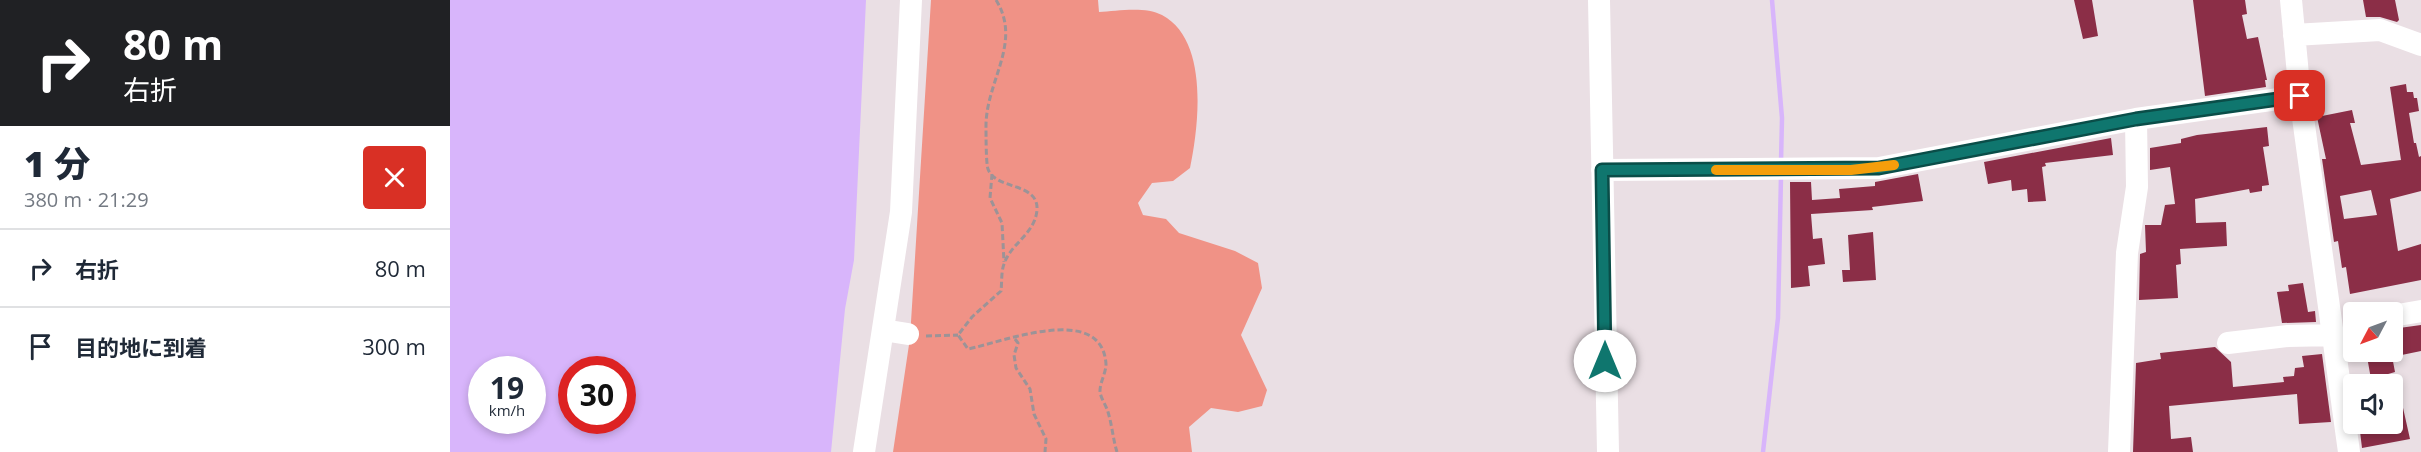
<!DOCTYPE html>
<html lang="ja">
<meta charset="utf-8">
<style>
:root{--surface:#fff;--page:#f6f6f7;--text:#1f2937;--muted:#747a83;--line:#e0e1e3}
body{margin:0;font-family:"Open Sans","Noto Sans JP",sans-serif;background:var(--page);color:var(--text);height:100vh;display:flex;flex-direction:column;font-size:22px;white-space:nowrap}
*{box-sizing:border-box;margin:0}
p{font-size:20px;color:var(--muted)}
.icon{flex:none;width:33px;height:33px;fill:none;stroke:currentColor;stroke-width:2;stroke-linecap:round;stroke-linejoin:round}
.map{position:relative;flex:1;overflow:hidden}
.side{display:flex;flex-direction:column;background:var(--surface);width:450px}
.side>*{flex:none}
.banner{background:#202124;color:#fff;overflow:hidden}
.needle{width:39px;rotate:229deg}
.controls{position:absolute;left:1893px;top:302px;display:grid;gap:12px}
.controls a{display:grid;place-items:center;width:60px;height:60px;border-radius:6px;background:var(--surface);box-shadow:0 3px 9px #0003;font-size:30px}
.speed{position:absolute;left:18px;top:356px;display:flex;gap:12px;font-size:30px;font-weight:700;text-align:center}
.speed>*{display:grid;place-content:center;width:78px;height:78px;border-radius:50%;background:var(--surface);box-shadow:0 3px 9px #0003;line-height:1}
.speed small{font-size:15px;font-weight:400}
.speed .limit{border:9px solid #d22;background:#fff;color:#111}
.pin{position:absolute;display:grid;place-items:center;width:51px;height:51px;color:#fff;margin:-26px;border-radius:12px;box-shadow:0 3px 9px #0006}
.me{position:absolute;width:66px;margin:-33px;rotate:0deg;stroke-linejoin:round;filter:drop-shadow(0 0 4px #0008)}
.turn{display:flex;align-items:center;gap:21px;height:126px;padding:0 24px;font-size:27px}
.turn .icon{width:78px;height:78px;stroke-width:2.5}
.turn b{display:block;font-size:42px;line-height:51px}
.round{display:grid;place-items:center;flex:none;width:63px;height:63px;border-radius:6px;background:var(--page)}
.overview{display:flex;align-items:center;justify-content:space-between;height:102px;padding:0 24px}
h1{font-size:36px;font-weight:800;line-height:45px}
ul{padding:0;list-style:none}
li{display:flex;align-items:center;gap:18px;height:78px;padding:0 24px;border-top:2px solid var(--line)}
li div{flex:1}
li b{display:block;font-size:22px}
li em{font-style:normal}
main{display:flex;flex:1;min-height:0}
.map>svg:first-child{display:block}
.green{fill:#f09286}
.water{fill:#d8b5fb;fill-rule:evenodd}
.lines{fill:none;stroke-linecap:round;stroke-linejoin:round}
.stream{stroke:#d8b5fb;stroke-width:4.5}
.building{fill:#8b2e47;fill-rule:evenodd}
.path{stroke:#9c9397;stroke-width:3;stroke-dasharray:6 3;stroke-linecap:butt}
.minor{stroke:#fff;stroke-width:22}
.route-casing{stroke:#0a4d48;stroke-width:15}
.route{stroke:#0f766e;stroke-width:10}
.slow{stroke:#f59e0b;stroke-width:10}
</style>
<main>
<section class="side">
<div class="banner">
<div class="turn"><svg class="icon" aria-label="right" viewBox="0 0 24 24"><path d="M7 20v-9h11M14 6l5 5-5 5"/></svg><div><b>80 m</b>右折</div></div>
</div>
<div class="overview"><div><h1>1 分</h1><p>380 m · 21:29</p></div><a class="round" style="background:#d93025;color:#fff"><svg class="icon" aria-label="close" viewBox="0 0 24 24"><path d="M6 6l12 12M18 6L6 18"/></svg></a></div>
<ul>
<li><svg class="icon" aria-label="right" viewBox="0 0 24 24"><path d="M7 20v-9h11M14 6l5 5-5 5"/></svg><div><b>右折</b></div><em>80 m</em></li>
<li><svg class="icon" aria-label="arrive" viewBox="0 0 24 24"><path d="M6 21V4h12l-3 4 3 4H6"/></svg><div><b>目的地に到着</b></div><em>300 m</em></li>
</ul>
</section>
<div class="map">
<svg width="1971" height="452" viewBox="0 0 1971 452">
<rect width="100%" height="100%" fill="#eadfe4"/>
<path class="green" d="M 481,0 L 648,0 L 649,12 C 667,11 695,6 712,15 C 759,40 749,125 740,168 L 723,181 L 702,183 L 688,203 L 693,215 L 716,219 L 729,233 L 785,251 L 808,263 L 812,288 L 791,335 L 817,390 L 812,406 L 788,412 L 761,408 L 739,427 L 742,452 L 443,452 L 460,338 Z"/>
<path class="water" d="M 0,0 L 416,0 L 404,260 L 395,309 L 381,452 L 0,452 ZM 32,369 L 82,369 L 82,420 L 32,420 ZM 122,369 L 172,369 L 172,420 L 122,420 Z"/>
<g class="lines">
<path class="stream" d="M 1322,0 L 1332,118 L 1331,162
M 1313,452 L 1328,318 L 1331,176"/>
</g>
<path class="building" d="M 1624,0 L 1642,0 L 1648,36 L 1633,39 Z
M 1743,0 L 1795,0 L 1797,14 L 1792,15 L 1797,39 L 1808,37 L 1817,80 L 1815,80 L 1816,87 L 1755,96 Z
M 1913,0 L 1945,0 L 1949,20 L 1947,22 L 1930,17 L 1916,17 Z
M 1956,84 L 1957,92 L 1963,92 L 1964,98 L 1967,98 L 1969,111 L 1959,113 L 1964,143 L 1966,143 L 1969,157 L 1971,156 L 1971,191 L 1940,199 L 1948,251 L 1971,244 L 1971,280 L 1900,294 L 1896,267 L 1892,268 L 1888,241 L 1884,242 L 1872,159 L 1876,159 L 1867,117 L 1902,110 L 1905,123 L 1900,123 L 1911,165 L 1951,160 L 1940,87 ZM 1921,190 L 1927,215 L 1894,219 L 1890,196 Z
M 1817,127 L 1819,146 L 1813,147 L 1819,185 L 1812,186 L 1812,191 L 1800,193 L 1799,189 L 1745,199 L 1746,223 L 1776,222 L 1777,246 L 1730,249 L 1731,264 L 1726,265 L 1728,298 L 1689,300 L 1690,254 L 1696,252 L 1695,225 L 1711,225 L 1715,205 L 1725,204 L 1720,167 L 1700,170 L 1700,148 L 1731,143 L 1731,139 L 1747,135 Z
M 1661,138 L 1663,155 L 1595,163 L 1596,166 L 1592,167 L 1596,201 L 1578,202 L 1577,189 L 1562,191 L 1561,180 L 1538,184 L 1534,162 Z
M 1468,174 L 1473,201 L 1422,207 L 1423,210 L 1361,214 L 1363,239 L 1372,238 L 1375,264 L 1358,266 L 1360,286 L 1341,288 L 1340,182 L 1361,182 L 1362,200 L 1390,198 L 1389,189 L 1425,186 L 1425,182 Z
M 1423,232 L 1426,280 L 1393,282 L 1392,270 L 1400,270 L 1398,235 Z
M 1853,283 L 1858,312 L 1865,311 L 1866,322 L 1832,323 L 1827,292 L 1839,291 L 1838,285 Z
M 1971,325 L 1971,351 L 1942,357 L 1942,329 Z
M 1765,347 L 1781,362 L 1783,387 L 1834,382 L 1833,377 L 1844,376 L 1845,368 L 1854,367 L 1852,356 L 1872,354 L 1881,422 L 1849,424 L 1847,394 L 1719,406 L 1721,439 L 1741,437 L 1743,452 L 1683,452 L 1686,363 L 1711,359 L 1710,353 Z
M 1916,351 L 1941,351 L 1945,372 L 1921,379 Z
M 1949,390 L 1960,439 L 1912,448 L 1909,423 L 1942,423 L 1942,391 Z"/>
<g class="lines">
<path class="path" d="M 546,0 C 573,43 535,82 536,128 C 536,135 536,164 538,169 C 545,190 589,182 587,210 C 585,234 561,243 554,264 C 551,272 552,283 551,291 L 522,317 L 508,335 L 518,349 C 553,342 652,302 656,364 C 656,373 650,382 650,391 C 650,397 656,405 658,412 C 662,425 663,439 667,452
M 542,174 L 540,198 L 552,223 L 554,262
M 476,336 L 508,335
M 565,339 L 568,343 L 564,355 L 566,368 L 580,389 L 584,414 L 596,439 L 595,452"/>
<path class="minor" d="M 1149,0 L 1158,452
M 1841,0 L 1850,96 L 1899,452
M 1844,35 L 1930,30 L 1971,45
M 1152,170 L 1429,168 L 1686,119 L 1850,96
M 1942,316 L 1971,311
M 433,330 L 458,334
M 1778,343 L 1838,336 L 1885,335
M 414,452 L 451,212 L 461,0
M 1669,452 L 1677,253 L 1687,187 L 1686,119"/>
</g>
<g class="lines">
<g class="route-casing">
<path id="route" d="M 1155,361 L 1152,170 L 1429,168 L 1686,119 L 1850,96"/>
</g>
<use href="#route" class="route"/>
<path class="slow" d="M 1266,170 L 1401,170 L 1444,165"/>
</g>
</svg>
<div class="controls">
<a><svg class="needle" viewBox="-14 -14 28 28"><path d="M0-13l5 13h-10z" fill="#e53935"/><path d="M0 13l5-13h-10z" fill="#747a83"/></svg></a>
<a><svg class="icon" aria-label="sound" viewBox="0 0 24 24"><path d="M4 9h4l5-4v14l-5-4H4zM17 9q2 3 0 6"/></svg></a>
</div>
<div class="speed"><div>19<small>km/h</small></div><div class="limit">30</div></div>
<div class="pin" style="left:1850px;top:96px;background:#d93025"><svg class="icon" aria-label="arrive" viewBox="0 0 24 24"><path d="M6 21V4h12l-3 4 3 4H6"/></svg></div>
<svg class="me" style="left:1155px;top:361px" viewBox="-20 -20 40 40"><circle r="19" fill="#fff"/><path d="M0-13L10 11 0 6-10 11z" fill="#0f766e"/></svg>
</div>
</main>
